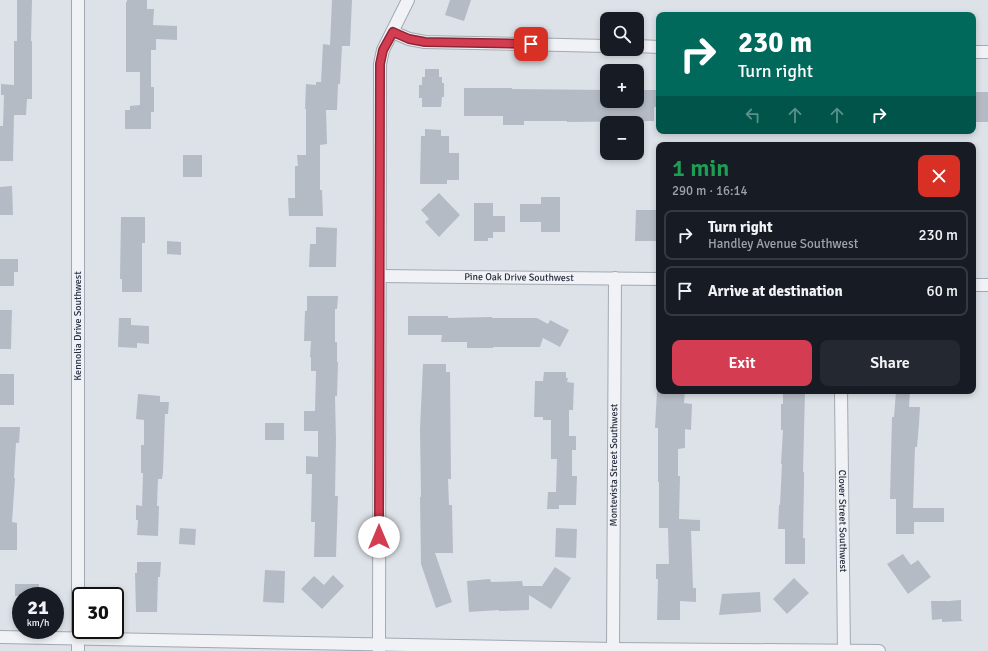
<!DOCTYPE html>
<meta charset="utf-8">
<style>
:root{--surface:#171b24;--page:#242831;--text:#f1f3f6;--muted:#9ea1a6;--line:#363941;--accent:#d43c52}
body{margin:0;font-family:Signika,sans-serif;background:var(--page);color:var(--text);height:100vh;display:flex;flex-direction:column;font-size:15px;white-space:nowrap}
*{box-sizing:border-box;margin:0}
p{font-size:13px;color:var(--muted)}
.icon{flex:none;width:22px;height:22px;fill:none;stroke:currentColor;stroke-width:2;stroke-linecap:round;stroke-linejoin:round}
.map{position:relative;flex:1;overflow:hidden}
.sheet{position:absolute;left:656px;top:142px;width:320px;height:252px;display:flex;flex-direction:column;background:var(--surface);border-radius:8px;box-shadow:0 2px 6px #0003}
.sheet>*{flex:none}
.top-card{position:absolute;left:656px;top:12px;width:320px;height:122px;border-radius:8px;box-shadow:0 2px 6px #0003;background:#00695c;color:#fff;overflow:hidden}
.tools{position:absolute;left:600px;top:12px;display:grid;gap:8px}
.tools a{display:grid;place-items:center;width:44px;height:44px;border-radius:8px;background:var(--surface);box-shadow:0 2px 6px #0003;font-size:20px}
.speed{position:absolute;left:12px;top:587px;display:flex;gap:8px;font-size:20px;font-weight:700;text-align:center}
.speed>*{display:grid;place-content:center;width:52px;height:52px;border-radius:50%;background:var(--surface);box-shadow:0 2px 6px #0003;line-height:1}
.speed small{font-size:10px;font-weight:400}
.speed .limit{border:2px solid #111;border-radius:6px;background:#fff;color:#111}
.pin{position:absolute;display:grid;place-items:center;width:34px;height:34px;color:#fff;margin:-17px;border-radius:8px;box-shadow:0 2px 6px #0006}
.me{position:absolute;width:44px;margin:-22px;rotate:0deg;stroke-linejoin:round;filter:drop-shadow(0 0 3px #0008)}
.turn{display:flex;align-items:center;gap:14px;height:84px;padding:0 16px;font-size:18px}
.turn .icon{width:52px;height:52px;stroke-width:2.5}
.turn b{display:block;font-size:28px;line-height:34px}
.lanes{display:flex;align-items:center;height:38px;padding:0 16px;background:#0003;justify-content:center;gap:20px;direction:ltr}
.lanes .off{opacity:.35}
.round{display:grid;place-items:center;flex:none;width:42px;height:42px;border-radius:8px;background:var(--page)}
.head{display:flex;align-items:center;justify-content:space-between;height:68px;padding:0 16px}
h1{font-size:24px;font-weight:600;line-height:30px;color:#1e9e55}
.action{display:flex;gap:8px;margin-top:auto;padding:8px 16px}
.action a{flex:1;height:46px;border-radius:8px;background:var(--accent);color:#fff;font-size:16px;font-weight:600;line-height:46px;text-align:center}
.action a+a{background:var(--page);color:var(--text)}
ul{padding:0;list-style:none}
li{display:flex;align-items:center;gap:12px;height:50px;margin:0 8px 6px;padding:0 8px;border:2px solid var(--line);border-radius:8px}
li div{flex:1}
li b{display:block;font-size:15px}
li em{font-style:normal}
.map>svg:first-child{display:block}
.building{fill:#b5bbc5}
.lines{fill:none;stroke-linecap:round;stroke-linejoin:round}
.minor-casing{stroke:#a2a9b2;stroke-width:14}
.minor{stroke:#f0f2f6;stroke-width:12}
.route-casing{stroke:#8a2735;stroke-width:10}
.route{stroke:#d43c52;stroke-width:7}
.labels{text-anchor:middle;dominant-baseline:central;stroke-width:3.5;stroke-linejoin:round;paint-order:stroke}
.street-label{font-size:10px;fill:#262f3f;stroke:#edf0f6}
</style>
<div class="map">
<svg width="988" height="651" viewBox="0 0 988 651">
<rect width="100%" height="100%" fill="#dde2e8"/>
<path class="building" d="M 17,0 L 32,0 L 31,41 L 32,41 L 32,99 L 27,99 L 26,115 L 14,115 L 13,161 L 0,161 L 0,126 L 3,126 L 4,95 L 1,95 L 1,84 L 14,85 L 14,41 L 17,41 Z
M 127,0 L 147,0 L 147,9 L 154,9 L 153,25 L 177,26 L 177,40 L 156,39 L 156,50 L 151,50 L 151,87 L 154,87 L 154,112 L 151,112 L 151,129 L 125,129 L 125,110 L 130,110 L 130,106 L 140,105 L 140,72 L 126,72 L 126,2 L 127,2 Z
M 332,0 L 352,0 L 350,46 L 342,46 L 340,84 L 338,84 L 337,110 L 326,110 L 327,144 L 320,145 L 320,190 L 322,190 L 323,216 L 289,216 L 288,198 L 295,198 L 295,166 L 298,166 L 297,155 L 306,155 L 306,109 L 305,109 L 306,84 L 316,85 L 316,82 L 321,82 L 323,44 L 330,45 Z
M 450,0 L 471,0 L 464,21 L 445,15 Z
M 425,69 L 439,69 L 439,77 L 442,77 L 442,83 L 444,83 L 444,97 L 442,97 L 441,107 L 422,107 L 422,98 L 419,98 L 419,85 L 422,85 L 422,77 L 425,77 Z
M 464,88 L 512,88 L 512,89 L 607,90 L 607,101 L 637,101 L 637,90 L 659,90 L 659,107 L 654,107 L 654,121 L 567,122 L 567,121 L 524,121 L 524,125 L 503,125 L 503,116 L 464,116 Z
M 973,92 L 988,92 L 988,122 L 974,122 Z
M 425,129 L 441,130 L 441,136 L 449,136 L 449,153 L 459,153 L 459,180 L 447,180 L 447,184 L 420,184 L 421,136 L 425,136 Z
M 183,155 L 202,155 L 202,177 L 183,177 Z
M 12,186 L 13,215 L 0,215 L 0,187 Z
M 439,193 L 460,215 L 439,237 L 425,222 L 429,219 L 421,210 Z
M 541,197 L 560,197 L 560,232 L 541,232 L 541,222 L 520,222 L 520,204 L 541,204 Z
M 474,203 L 493,203 L 493,216 L 505,216 L 505,232 L 493,232 L 493,238 L 488,238 L 488,241 L 474,241 Z
M 636,210 L 659,210 L 659,241 L 635,241 Z
M 121,217 L 145,217 L 145,243 L 142,243 L 142,292 L 122,292 L 122,279 L 120,279 Z
M 316,227 L 337,228 L 336,267 L 309,267 L 310,244 L 316,244 Z
M 167,241 L 181,242 L 181,255 L 167,254 Z
M 0,259 L 18,259 L 18,272 L 14,272 L 14,286 L 0,286 Z
M 307,296 L 338,296 L 337,309 L 335,309 L 335,342 L 337,342 L 337,362 L 338,362 L 337,396 L 335,396 L 336,440 L 335,496 L 338,496 L 336,557 L 314,557 L 315,522 L 311,522 L 312,474 L 306,474 L 306,456 L 318,457 L 318,431 L 304,431 L 304,411 L 315,411 L 316,371 L 311,371 L 311,357 L 310,357 L 311,341 L 304,341 L 305,311 L 307,311 Z
M 0,310 L 12,310 L 11,349 L 0,349 Z
M 408,316 L 448,316 L 448,318 L 492,317 L 492,318 L 537,318 L 548,324 L 550,320 L 569,330 L 560,347 L 543,338 L 540,347 L 493,347 L 493,348 L 467,348 L 467,342 L 441,342 L 442,335 L 408,335 Z
M 119,318 L 131,318 L 131,325 L 149,326 L 149,344 L 137,343 L 137,348 L 118,347 Z
M 423,364 L 446,364 L 446,372 L 450,372 L 451,479 L 448,479 L 449,505 L 452,505 L 453,553 L 435,553 L 452,602 L 436,608 L 421,564 L 420,497 L 421,497 L 420,429 Z
M 544,372 L 566,372 L 566,378 L 568,378 L 567,382 L 574,383 L 573,410 L 569,410 L 569,436 L 576,436 L 576,450 L 572,450 L 572,476 L 577,476 L 576,505 L 559,505 L 559,509 L 547,509 L 548,492 L 556,492 L 557,459 L 551,459 L 551,420 L 543,420 L 543,417 L 534,417 L 535,381 L 543,381 Z
M 0,374 L 14,374 L 14,405 L 0,405 Z
M 657,391 L 685,391 L 684,403 L 692,404 L 691,430 L 685,429 L 685,448 L 678,449 L 678,476 L 680,476 L 679,519 L 700,520 L 700,531 L 691,531 L 693,588 L 696,588 L 696,602 L 680,601 L 680,620 L 657,620 L 658,579 L 656,579 L 656,564 L 669,564 L 668,528 L 659,528 L 659,482 L 658,482 L 658,428 L 655,428 Z
M 783,391 L 805,391 L 803,472 L 804,472 L 804,483 L 803,538 L 805,538 L 805,564 L 785,564 L 785,529 L 778,529 L 779,505 L 780,505 L 782,464 L 781,464 L 783,430 L 781,430 L 781,404 L 783,404 Z
M 896,391 L 910,391 L 909,407 L 920,407 L 919,423 L 917,447 L 915,447 L 914,478 L 913,508 L 944,508 L 944,522 L 914,522 L 914,534 L 896,534 L 896,499 L 890,499 L 892,417 L 894,417 Z
M 138,394 L 160,396 L 160,402 L 169,402 L 168,414 L 165,414 L 163,473 L 162,479 L 158,479 L 157,506 L 159,506 L 158,536 L 137,535 L 138,520 L 136,520 L 136,505 L 142,506 L 143,473 L 141,473 L 141,445 L 144,445 L 144,420 L 136,419 Z
M 265,423 L 284,423 L 284,440 L 265,440 Z
M 0,427 L 20,427 L 19,443 L 16,443 L 14,478 L 15,478 L 12,522 L 17,523 L 17,550 L 0,550 Z
M 180,528 L 196,529 L 195,545 L 179,544 Z
M 556,528 L 577,529 L 576,558 L 555,557 Z
M 903,554 L 911,565 L 918,560 L 931,577 L 908,594 L 887,564 Z
M 137,562 L 161,562 L 160,577 L 158,577 L 157,612 L 136,612 L 135,573 L 137,573 Z
M 555,567 L 571,578 L 551,609 L 529,595 L 529,610 L 499,611 L 499,610 L 469,612 L 467,581 L 490,579 L 491,582 L 522,581 L 523,586 L 542,586 Z
M 265,570 L 285,571 L 284,603 L 263,602 Z
M 333,575 L 344,586 L 322,609 L 301,589 L 314,576 L 324,585 Z
M 794,578 L 809,593 L 787,614 L 773,599 Z
M 15,584 L 39,584 L 38,596 L 15,596 Z
M 760,592 L 761,612 L 719,615 L 722,594 Z
M 961,600 L 961,619 L 963,621 L 942,622 L 942,619 L 932,620 L 931,601 L 948,601 L 949,602 L 949,601 Z"/>
<g class="lines">
<g class="minor-casing">
<g id="minor">
<path d="M 78,0 L 78,651"/>
<path d="M 393,32 L 409,39 L 425,42 L 607,46"/>
<path d="M 637,46 L 659,47"/>
<path d="M 973,52 L 988,52"/>
<path id="s1" d="M 380,276 L 659,279"/>
<path d="M 973,285 L 988,285"/>
<path id="s2" d="M 841,391 L 844,651"/>
<path d="M 0,637 L 613,649 L 879,651"/>
<path d="M 379,651 L 380,64 L 383,50 L 408,0"/>
<path id="s3" d="M 613,651 L 615,278"/>
</g>
</g>
<use href="#minor" class="minor"/>
</g>
<g class="lines">
<g class="route-casing">
<path id="route" d="M 379,537 L 380,64 L 383,50 L 393,32 L 409,39 L 425,42 L 531,44"/>
</g>
<use href="#route" class="route"/>
</g>
<g class="labels">
<g class="street-label">
<text stroke="none"><textPath href="#s1" startOffset="139">Pine Oak Drive Southwest</textPath></text>
<text transform="translate(78 326) rotate(-90)">Kennolia Drive Southwest</text>
<text stroke="none"><textPath href="#s3" startOffset="186">Montevista Street Southwest</textPath></text>
<text stroke="none"><textPath href="#s2" startOffset="130">Clover Street Southwest</textPath></text>
</g>
</g>
</svg>
<div class="tools">
<a><svg class="icon" aria-label="search" viewBox="0 0 24 24"><circle cx="10" cy="10" r="6"/><path d="M15 15l6 6"/></svg></a>
<a>+</a>
<a>−</a>
</div>
<div class="speed"><div>21<small>km/h</small></div><div class="limit">30</div></div>
<div class="pin" style="left:531px;top:44px;background:#d93025"><svg class="icon" aria-label="arrive" viewBox="0 0 24 24"><path d="M6 21V4h12l-3 4 3 4H6"/></svg></div>
<svg class="me" style="left:379px;top:537px" viewBox="-20 -20 40 40"><circle r="19" fill="#fff"/><path d="M0-13L10 11 0 6-10 11z" fill="#d43c52"/></svg>
<div class="top-card">
<div class="turn"><svg class="icon" aria-label="right" viewBox="0 0 24 24"><path d="M7 20v-9h11M14 6l5 5-5 5"/></svg><div><b>230 m</b>Turn right</div></div>
<div class="lanes"><svg class="icon off" aria-label="left" viewBox="0 0 24 24"><path d="M17 20v-9H6M10 6l-5 5 5 5"/></svg><svg class="icon off" aria-label="ahead" viewBox="0 0 24 24"><path d="M12 20V5M6 11l6-6 6 6"/></svg><svg class="icon off" aria-label="ahead" viewBox="0 0 24 24"><path d="M12 20V5M6 11l6-6 6 6"/></svg><svg class="icon" aria-label="right" viewBox="0 0 24 24"><path d="M7 20v-9h11M14 6l5 5-5 5"/></svg></div>
</div>
<section class="sheet">
<div class="head"><div><h1>1 min</h1><p>290 m · 16:14</p></div><a class="round" style="background:#d93025;color:#fff"><svg class="icon" aria-label="close" viewBox="0 0 24 24"><path d="M6 6l12 12M18 6L6 18"/></svg></a></div>
<ul>
<li><svg class="icon" aria-label="right" viewBox="0 0 24 24"><path d="M7 20v-9h11M14 6l5 5-5 5"/></svg><div><b>Turn right</b><p>Handley Avenue Southwest</p></div><em>230 m</em></li>
<li><svg class="icon" aria-label="arrive" viewBox="0 0 24 24"><path d="M6 21V4h12l-3 4 3 4H6"/></svg><div><b>Arrive at destination</b></div><em>60 m</em></li>
</ul>
<div class="action"><a>Exit</a><a>Share</a></div>
</section>
</div>
